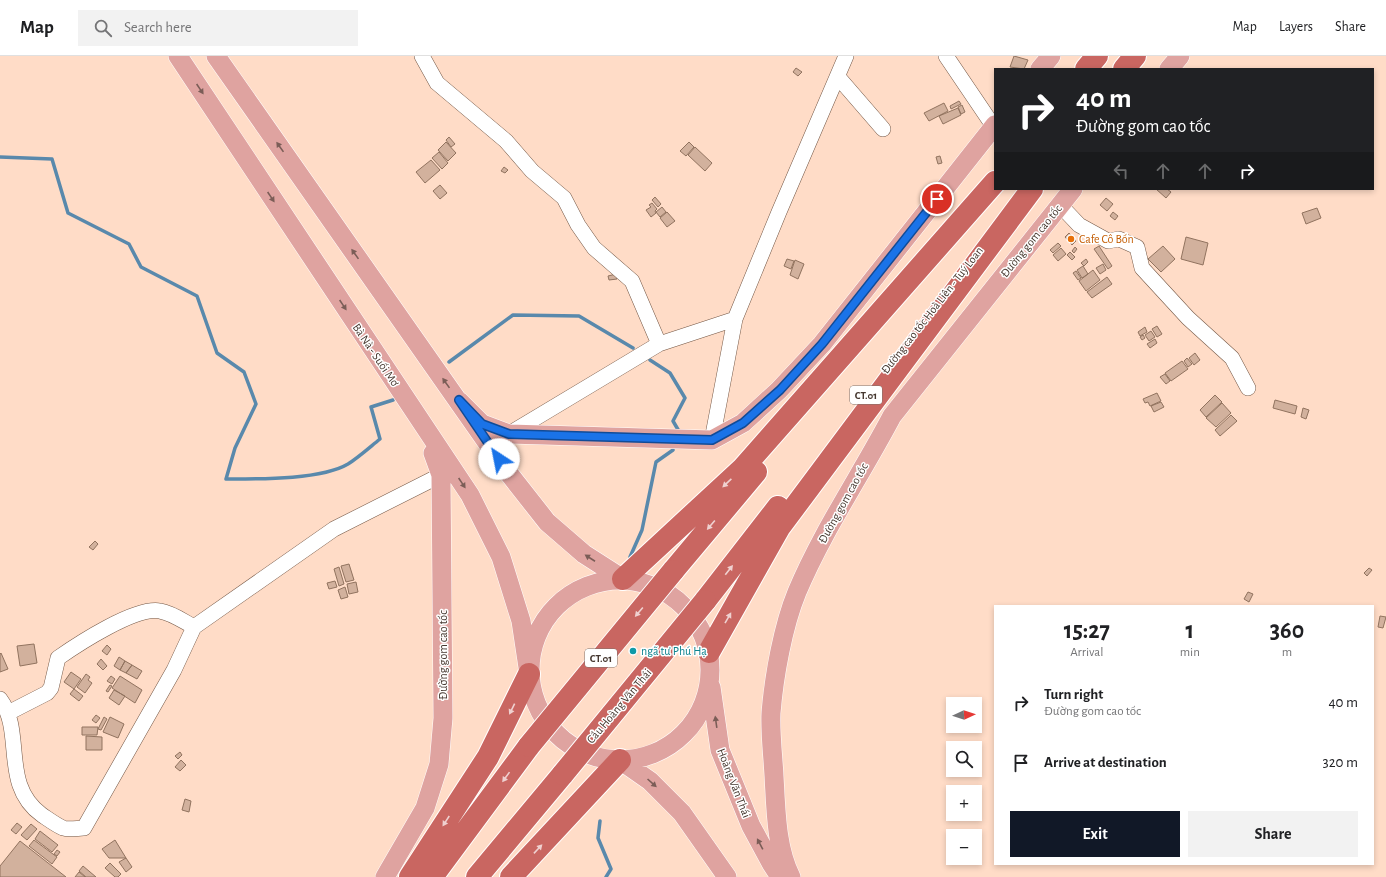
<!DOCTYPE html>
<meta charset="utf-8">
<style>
:root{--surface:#fff;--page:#f2f2f2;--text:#202124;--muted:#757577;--line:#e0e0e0;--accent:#111827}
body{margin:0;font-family:"Alegreya Sans",sans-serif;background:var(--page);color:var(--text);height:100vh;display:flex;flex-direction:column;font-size:15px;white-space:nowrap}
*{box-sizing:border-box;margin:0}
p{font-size:13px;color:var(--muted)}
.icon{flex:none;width:22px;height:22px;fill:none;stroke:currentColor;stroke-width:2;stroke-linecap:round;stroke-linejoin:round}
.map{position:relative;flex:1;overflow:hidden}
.side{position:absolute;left:994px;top:549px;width:380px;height:260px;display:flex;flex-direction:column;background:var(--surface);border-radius:0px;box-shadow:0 2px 6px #0003}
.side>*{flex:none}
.banner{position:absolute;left:994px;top:12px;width:380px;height:122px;border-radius:0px;box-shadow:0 2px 6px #0003;background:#202124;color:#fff;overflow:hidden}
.needle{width:26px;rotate:87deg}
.fabs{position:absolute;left:946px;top:641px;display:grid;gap:8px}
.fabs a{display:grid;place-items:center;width:36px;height:36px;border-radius:0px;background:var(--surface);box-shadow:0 2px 6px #0003;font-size:20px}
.pin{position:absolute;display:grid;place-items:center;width:34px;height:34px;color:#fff;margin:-17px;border:2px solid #fff;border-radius:50%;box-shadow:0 1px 4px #0007}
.me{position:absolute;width:44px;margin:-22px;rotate:326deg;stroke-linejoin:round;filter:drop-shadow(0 0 3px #0008)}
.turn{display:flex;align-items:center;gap:14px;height:84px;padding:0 16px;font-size:18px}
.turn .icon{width:52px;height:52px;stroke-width:2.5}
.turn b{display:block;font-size:28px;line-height:34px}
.lanes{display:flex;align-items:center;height:38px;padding:0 16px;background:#0003;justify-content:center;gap:20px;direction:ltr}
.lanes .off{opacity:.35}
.eta{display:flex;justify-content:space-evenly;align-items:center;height:68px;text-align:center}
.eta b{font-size:24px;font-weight:600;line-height:28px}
.primary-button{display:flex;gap:8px;margin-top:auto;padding:8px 16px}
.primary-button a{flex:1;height:46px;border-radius:0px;background:var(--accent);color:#fff;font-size:16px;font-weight:600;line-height:46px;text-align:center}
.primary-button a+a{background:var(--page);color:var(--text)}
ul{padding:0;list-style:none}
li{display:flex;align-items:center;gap:12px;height:60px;padding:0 16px}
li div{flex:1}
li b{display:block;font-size:15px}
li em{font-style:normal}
header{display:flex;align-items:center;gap:24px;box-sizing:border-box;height:56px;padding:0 20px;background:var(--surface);border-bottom:1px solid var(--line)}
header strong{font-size:19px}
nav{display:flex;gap:22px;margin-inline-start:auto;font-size:14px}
.search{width:280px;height:36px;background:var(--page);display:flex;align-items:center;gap:10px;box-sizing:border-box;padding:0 14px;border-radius:0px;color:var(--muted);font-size:15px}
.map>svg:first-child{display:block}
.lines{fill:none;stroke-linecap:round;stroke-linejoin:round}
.stream{stroke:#5989ac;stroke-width:3.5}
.building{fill:#d2b19d;stroke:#91735f}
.minor-casing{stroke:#745745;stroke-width:16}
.major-casing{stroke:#fff;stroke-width:20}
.highway-casing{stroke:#fff;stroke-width:24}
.minor{stroke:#fff;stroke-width:15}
.major{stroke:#dfa3a0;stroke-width:19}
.highway{stroke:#c96661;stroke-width:22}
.highway-bridge-casing{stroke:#fff;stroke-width:24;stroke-linecap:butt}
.highway-bridge{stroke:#c96661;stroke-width:22}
.oneway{fill:#7b5d57}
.oneway2{fill:#efd1d0}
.route-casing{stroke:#114b97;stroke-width:10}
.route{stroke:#1a73e8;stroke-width:7}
.food-dot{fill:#e8710a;stroke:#fff;stroke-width:1.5}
.culture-dot{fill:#0f9aa8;stroke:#fff;stroke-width:1.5}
.labels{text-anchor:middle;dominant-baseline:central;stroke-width:3;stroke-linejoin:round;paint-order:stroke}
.shield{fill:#fff;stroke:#7d736d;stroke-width:1}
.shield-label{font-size:11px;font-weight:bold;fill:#45372f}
.food-label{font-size:12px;fill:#c56008;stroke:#fff;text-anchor:start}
.street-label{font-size:12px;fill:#45372f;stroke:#fff}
.culture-label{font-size:12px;fill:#0d838f;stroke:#fff;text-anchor:start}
</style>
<header>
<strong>Map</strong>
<div class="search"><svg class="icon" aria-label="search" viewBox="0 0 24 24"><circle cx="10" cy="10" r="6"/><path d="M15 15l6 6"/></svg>Search here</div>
<nav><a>Map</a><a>Layers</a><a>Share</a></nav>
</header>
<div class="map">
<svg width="1386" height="821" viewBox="0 0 1386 821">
<rect width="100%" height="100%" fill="#ffdcc7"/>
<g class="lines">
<path class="stream" d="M 0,101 L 52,103 L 68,157 L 129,188 L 141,211 L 197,240 L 217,297 L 244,316 L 256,348 L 235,392 L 226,423 C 258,423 321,424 348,408 C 359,401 370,391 380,383 L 371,351 L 393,344
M 650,304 L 670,317 L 685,342 L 673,365 L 680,377
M 449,306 L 513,259 L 579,260 L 633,292
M 630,501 L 642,474 L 656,406 L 673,394
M 600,765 L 598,782 L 611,813 L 606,821"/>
</g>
<path class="building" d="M 1014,0 L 1028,4 L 1024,13 L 1010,11 Z
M 796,12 L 802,16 L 798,20 L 793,16 Z
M 959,45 L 961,48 L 951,53 L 950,50 Z
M 944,47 L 948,55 L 929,65 L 924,57 Z
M 962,49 L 965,56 L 961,58 L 958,51 Z
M 958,52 L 961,59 L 943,68 L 939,60 Z
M 449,81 L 455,88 L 451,91 L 446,84 Z
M 446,86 L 456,97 L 448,105 L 438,94 Z
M 689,86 L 694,91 L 686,100 L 680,95 Z
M 695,91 L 712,107 L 705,115 L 688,99 Z
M 439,96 L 448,107 L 442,113 L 432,102 Z
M 940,100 L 942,107 L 938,108 L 936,101 Z
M 431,104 L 440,114 L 425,127 L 416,116 Z
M 504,111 L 508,114 L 505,117 L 501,115 Z
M 440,129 L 447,137 L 440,143 L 433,135 Z
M 1156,133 L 1167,133 L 1171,136 L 1166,142 Z
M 655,141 L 661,148 L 658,151 L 652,144 Z
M 1106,142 L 1113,148 L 1107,155 L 1100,149 Z
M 652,147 L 657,153 L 655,155 L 656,157 L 651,161 L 646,154 L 651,151 L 649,149 Z
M 662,151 L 666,156 L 660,161 L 656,156 Z
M 1317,152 L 1321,162 L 1306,168 L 1302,157 Z
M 667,156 L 675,165 L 667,171 L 660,162 Z
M 1113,156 L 1118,160 L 1115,164 L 1110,160 Z
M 1069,177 L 1076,185 L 1072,189 L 1065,181 Z
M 1186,181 L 1208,187 L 1203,209 L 1181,203 Z
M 1058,187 L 1061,190 L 1053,197 L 1050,194 Z
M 1099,190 L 1112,210 L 1108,213 L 1094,193 Z
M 1163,190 L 1175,203 L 1161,216 L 1148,203 Z
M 1075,191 L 1077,193 L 1074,197 L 1072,195 Z
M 1061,192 L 1066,198 L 1058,205 L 1053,199 Z
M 1070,196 L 1075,201 L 1072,204 L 1067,199 Z
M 787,203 L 794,205 L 791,213 L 784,210 Z
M 1086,203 L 1088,206 L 1084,210 L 1081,207 Z
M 795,204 L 804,208 L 798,223 L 790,219 Z
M 1103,208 L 1106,214 L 1100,218 L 1096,212 Z
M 1083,210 L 1088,218 L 1082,222 L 1077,214 Z
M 1093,214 L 1100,224 L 1086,235 L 1079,225 Z
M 1076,215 L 1081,222 L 1078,224 L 1073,217 Z
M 616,218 L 617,223 L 609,224 L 608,220 Z
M 1107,221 L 1112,228 L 1092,242 L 1087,236 Z
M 1157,270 L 1162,278 L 1157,281 L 1152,273 Z
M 1145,271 L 1147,276 L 1140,280 L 1138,276 Z
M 1151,275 L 1155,281 L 1149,285 L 1145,279 Z
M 1143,279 L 1145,282 L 1142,284 L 1140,281 Z
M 1155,283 L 1157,287 L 1150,292 L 1147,288 Z
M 1195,297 L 1200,304 L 1194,309 L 1189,302 Z
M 1187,302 L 1192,308 L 1188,311 L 1184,305 Z
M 1182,305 L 1188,313 L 1171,325 L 1165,317 Z
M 1165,318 L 1170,325 L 1166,328 L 1160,321 Z
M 1157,337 L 1161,345 L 1150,350 L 1148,346 L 1145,347 L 1143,343 Z
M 1215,339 L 1222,346 L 1206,361 L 1200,354 Z
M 1275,344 L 1297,350 L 1295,358 L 1273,352 Z
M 1161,346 L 1164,351 L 1154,356 L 1151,350 Z
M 1222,347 L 1231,357 L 1216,371 L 1206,362 Z
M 1303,352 L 1309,354 L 1306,363 L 1301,361 Z
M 1231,359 L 1237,365 L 1220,380 L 1215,374 Z
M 95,485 L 98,488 L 93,494 L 89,491 Z
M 349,508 L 354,524 L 346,526 L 341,510 Z
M 339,511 L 344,528 L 339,530 L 334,513 Z
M 1369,512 L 1372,514 L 1367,520 L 1364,517 Z
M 335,525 L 337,531 L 329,533 L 327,527 Z
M 356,526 L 358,536 L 349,538 L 347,528 Z
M 345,531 L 348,541 L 341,543 L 338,534 Z
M 1248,536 L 1253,538 L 1249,546 L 1244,543 Z
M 1380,560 L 1386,561 L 1383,572 L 1378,571 Z
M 34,588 L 37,607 L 20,610 L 17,590 Z
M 107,589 L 111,593 L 107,599 L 102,595 Z
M 1,597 L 8,613 L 0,616 L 0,598 Z
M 119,601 L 125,605 L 120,614 L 114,610 Z
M 101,603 L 107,610 L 103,614 L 97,608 Z
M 125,605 L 132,609 L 126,617 L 120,614 Z
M 132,609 L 142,615 L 137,623 L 126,617 Z
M 71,616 L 81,623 L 74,633 L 64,626 Z
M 86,618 L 90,621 L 88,624 L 92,627 L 85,637 L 77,631 Z
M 111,620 L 115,623 L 112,628 L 107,625 Z
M 120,620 L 142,634 L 135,647 L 112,632 Z
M 110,629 L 112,630 L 108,636 L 106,635 Z
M 74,633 L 83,640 L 79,645 L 70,638 Z
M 114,634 L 125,640 L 119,649 L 109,642 Z
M 96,659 L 100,662 L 96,667 L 92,664 Z
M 104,661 L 107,663 L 101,674 L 98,673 Z
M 110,661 L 124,668 L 118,682 L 103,676 Z
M 82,671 L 98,671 L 97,679 L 82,679 Z
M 86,680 L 102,681 L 102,694 L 86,694 Z
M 180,696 L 182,699 L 178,703 L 175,700 Z
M 181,704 L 186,709 L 180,715 L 175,711 Z
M 185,743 L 191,745 L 189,756 L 182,754 Z
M 17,767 L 22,771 L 16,778 L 11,774 Z
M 31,768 L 37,773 L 27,784 L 21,779 Z
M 40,775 L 58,789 L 52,796 L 35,783 Z
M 34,784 L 57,801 L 52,808 L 29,790 Z
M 115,784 L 126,802 L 109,802 L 102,793 Z
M 20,785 L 66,821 L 0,821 L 0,810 Z
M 57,794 L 60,796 L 57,800 L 54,798 Z
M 126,802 L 132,811 L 126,816 L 119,806 Z
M 110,807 L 121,818 L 118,821 L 115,821 L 105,812 Z
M 83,810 L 96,821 L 86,821 L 79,815 Z
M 79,816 L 85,821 L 75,821 Z"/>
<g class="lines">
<g class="minor-casing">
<path id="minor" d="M 422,0 L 437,27 L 506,85 L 532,115 L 564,142 L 578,169 L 594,192 L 632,225 L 659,288 L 735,263
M 946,0 L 994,71
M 838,21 L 883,73
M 1060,149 L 1079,169 L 1108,185 L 1119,183 L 1137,191 L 1142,212 L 1188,262 L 1232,302 L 1248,332
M 509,378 L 659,288
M 712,384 L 735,263 L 779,156 L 846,0
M 0,643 C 25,676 0,729 42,759 C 48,763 56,769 63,772 C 69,774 78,772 84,772 L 174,614 L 194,571 L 334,473 L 441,419
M 8,657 L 47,637 L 51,632 L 58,602 C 78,588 136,550 160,555 C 172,557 183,565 194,571"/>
</g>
<g class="major-casing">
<path id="major" d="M 178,0 L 470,439 L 501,501 L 521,565 L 529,618
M 216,0 L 507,415 L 547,466 L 584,498 L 623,523
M 1040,13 L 1051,0
M 1169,13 L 1180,0
M 459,345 L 482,368 L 509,378 L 712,384 L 743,367 L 779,334 L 822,288 L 995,69
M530 614a90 90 0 1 1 180 0a90 90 0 1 1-180 0Z
M 711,631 L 720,694 L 751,770 L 771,807 L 780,821
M 620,704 L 650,725 L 682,757 L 727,821
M 385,821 L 425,752 L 439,708 L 443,662 L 441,419 L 433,397
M 791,821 C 776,792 776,753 774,720 C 773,700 770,677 771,657 C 774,620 783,570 797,536 C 823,474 861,419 892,360 L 1073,133"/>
</g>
<g class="highway-casing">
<path id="highway" d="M 1086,13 L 1097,0
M 1124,13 L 1135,0
M 673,515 L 756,416
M 623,523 L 743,412 L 995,126
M 705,545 L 778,451
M 709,596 L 779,472 L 1032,133
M 410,821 L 488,701 L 529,618
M 432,821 L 529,690
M 477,821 L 563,718
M 511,821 L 620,704"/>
</g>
<use href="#minor" class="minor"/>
<use href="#major" class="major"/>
<use href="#highway" class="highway"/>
<g class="highway-bridge-casing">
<path id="highway-bridge" d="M 529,690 L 673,515
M 563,718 L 705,545"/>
</g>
<use href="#highway-bridge" class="highway-bridge"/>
</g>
<defs><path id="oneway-solid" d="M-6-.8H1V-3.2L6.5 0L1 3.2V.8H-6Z"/></defs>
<g class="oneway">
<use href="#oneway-solid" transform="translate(200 33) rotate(56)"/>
<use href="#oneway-solid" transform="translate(280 91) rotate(-125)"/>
<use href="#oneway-solid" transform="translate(271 141) rotate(56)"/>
<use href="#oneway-solid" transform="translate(355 198) rotate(-125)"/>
<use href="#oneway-solid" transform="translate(343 249) rotate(56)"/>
<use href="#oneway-solid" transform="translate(446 327) rotate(-125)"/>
<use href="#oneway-solid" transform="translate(462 427) rotate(56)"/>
<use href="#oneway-solid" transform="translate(590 502) rotate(-147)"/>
<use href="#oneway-solid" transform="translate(716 666) rotate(-98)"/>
<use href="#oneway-solid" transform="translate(652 727) rotate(42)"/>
<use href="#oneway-solid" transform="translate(760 788) rotate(-118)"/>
</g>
<g class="oneway2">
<use href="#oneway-solid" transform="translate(727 427) rotate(137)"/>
<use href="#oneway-solid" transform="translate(711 469) rotate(130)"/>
<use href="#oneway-solid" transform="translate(729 514) rotate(-52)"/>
<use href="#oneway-solid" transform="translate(639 556) rotate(130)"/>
<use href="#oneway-solid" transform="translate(728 562) rotate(-60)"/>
<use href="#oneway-solid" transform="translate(512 653) rotate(116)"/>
<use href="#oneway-solid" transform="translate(506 721) rotate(126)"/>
<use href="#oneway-solid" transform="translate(446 765) rotate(123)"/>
<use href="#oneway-solid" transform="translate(538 793) rotate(-47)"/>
</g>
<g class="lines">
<g class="route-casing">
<path id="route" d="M 499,403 L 459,344 L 482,368 L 509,378 L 712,384 L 743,367 L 780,334 L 822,288 L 937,143"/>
</g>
<use href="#route" class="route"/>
</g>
<circle class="food-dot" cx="1071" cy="183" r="4"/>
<circle class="culture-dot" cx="633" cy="595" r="4"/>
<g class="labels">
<g class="shield">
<rect x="850" y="330" width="32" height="18" rx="3"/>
<rect x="585" y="593" width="32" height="18" rx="3"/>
</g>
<g class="shield-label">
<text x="866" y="339">CT.01</text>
<text x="601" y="602">CT.01</text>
</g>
<g class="food-label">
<text x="1079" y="183">Cafe Cô Bốn</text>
</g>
<g class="street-label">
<text transform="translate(1031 185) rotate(-51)">Đường gom cao tốc</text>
<text transform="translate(932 254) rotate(-52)">Đường cao tốc Hoà Liên - Tuý Loan</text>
<text transform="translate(376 299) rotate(56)">Bà Nà - Suối Mơ</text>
<text transform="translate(843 447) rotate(-61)">Đường gom cao tốc</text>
<text transform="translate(443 599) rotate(-90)">Đường gom cao tốc</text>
<text transform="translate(619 650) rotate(-50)">Cầu Hoàng Văn Thái</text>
<text transform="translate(734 727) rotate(69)">Hoàng Văn Thái</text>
</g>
<g class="culture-label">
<text x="641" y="595">ngã tư Phú Hạ</text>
</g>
</g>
</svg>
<div class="fabs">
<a><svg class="needle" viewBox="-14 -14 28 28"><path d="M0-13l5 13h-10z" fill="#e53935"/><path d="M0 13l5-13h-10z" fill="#757577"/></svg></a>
<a><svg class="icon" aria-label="search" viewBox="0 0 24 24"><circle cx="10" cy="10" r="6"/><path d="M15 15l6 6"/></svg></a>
<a>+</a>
<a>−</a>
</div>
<div class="pin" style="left:937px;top:143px;background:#d93025"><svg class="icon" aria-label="arrive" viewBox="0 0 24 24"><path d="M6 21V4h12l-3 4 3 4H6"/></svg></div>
<svg class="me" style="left:499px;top:403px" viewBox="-20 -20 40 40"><circle r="19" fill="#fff"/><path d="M0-13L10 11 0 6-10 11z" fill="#1a73e8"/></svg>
<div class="banner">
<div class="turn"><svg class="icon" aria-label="right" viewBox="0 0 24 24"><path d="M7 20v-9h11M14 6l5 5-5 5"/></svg><div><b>40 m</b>Đường gom cao tốc</div></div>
<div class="lanes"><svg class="icon off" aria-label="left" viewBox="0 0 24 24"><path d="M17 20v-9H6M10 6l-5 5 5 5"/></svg><svg class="icon off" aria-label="ahead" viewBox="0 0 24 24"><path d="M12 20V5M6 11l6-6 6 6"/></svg><svg class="icon off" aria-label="ahead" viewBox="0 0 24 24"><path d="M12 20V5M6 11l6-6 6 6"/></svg><svg class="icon" aria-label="right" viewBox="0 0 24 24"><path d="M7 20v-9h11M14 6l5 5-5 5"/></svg></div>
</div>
<section class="side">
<div class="eta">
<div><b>15:27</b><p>Arrival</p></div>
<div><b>1</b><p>min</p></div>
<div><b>360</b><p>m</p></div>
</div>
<ul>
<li><svg class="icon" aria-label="right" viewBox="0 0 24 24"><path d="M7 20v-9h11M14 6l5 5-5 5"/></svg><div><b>Turn right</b><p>Đường gom cao tốc</p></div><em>40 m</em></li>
<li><svg class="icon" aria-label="arrive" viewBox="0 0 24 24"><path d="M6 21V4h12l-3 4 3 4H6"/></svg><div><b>Arrive at destination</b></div><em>320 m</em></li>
</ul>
<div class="primary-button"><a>Exit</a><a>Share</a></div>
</section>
</div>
